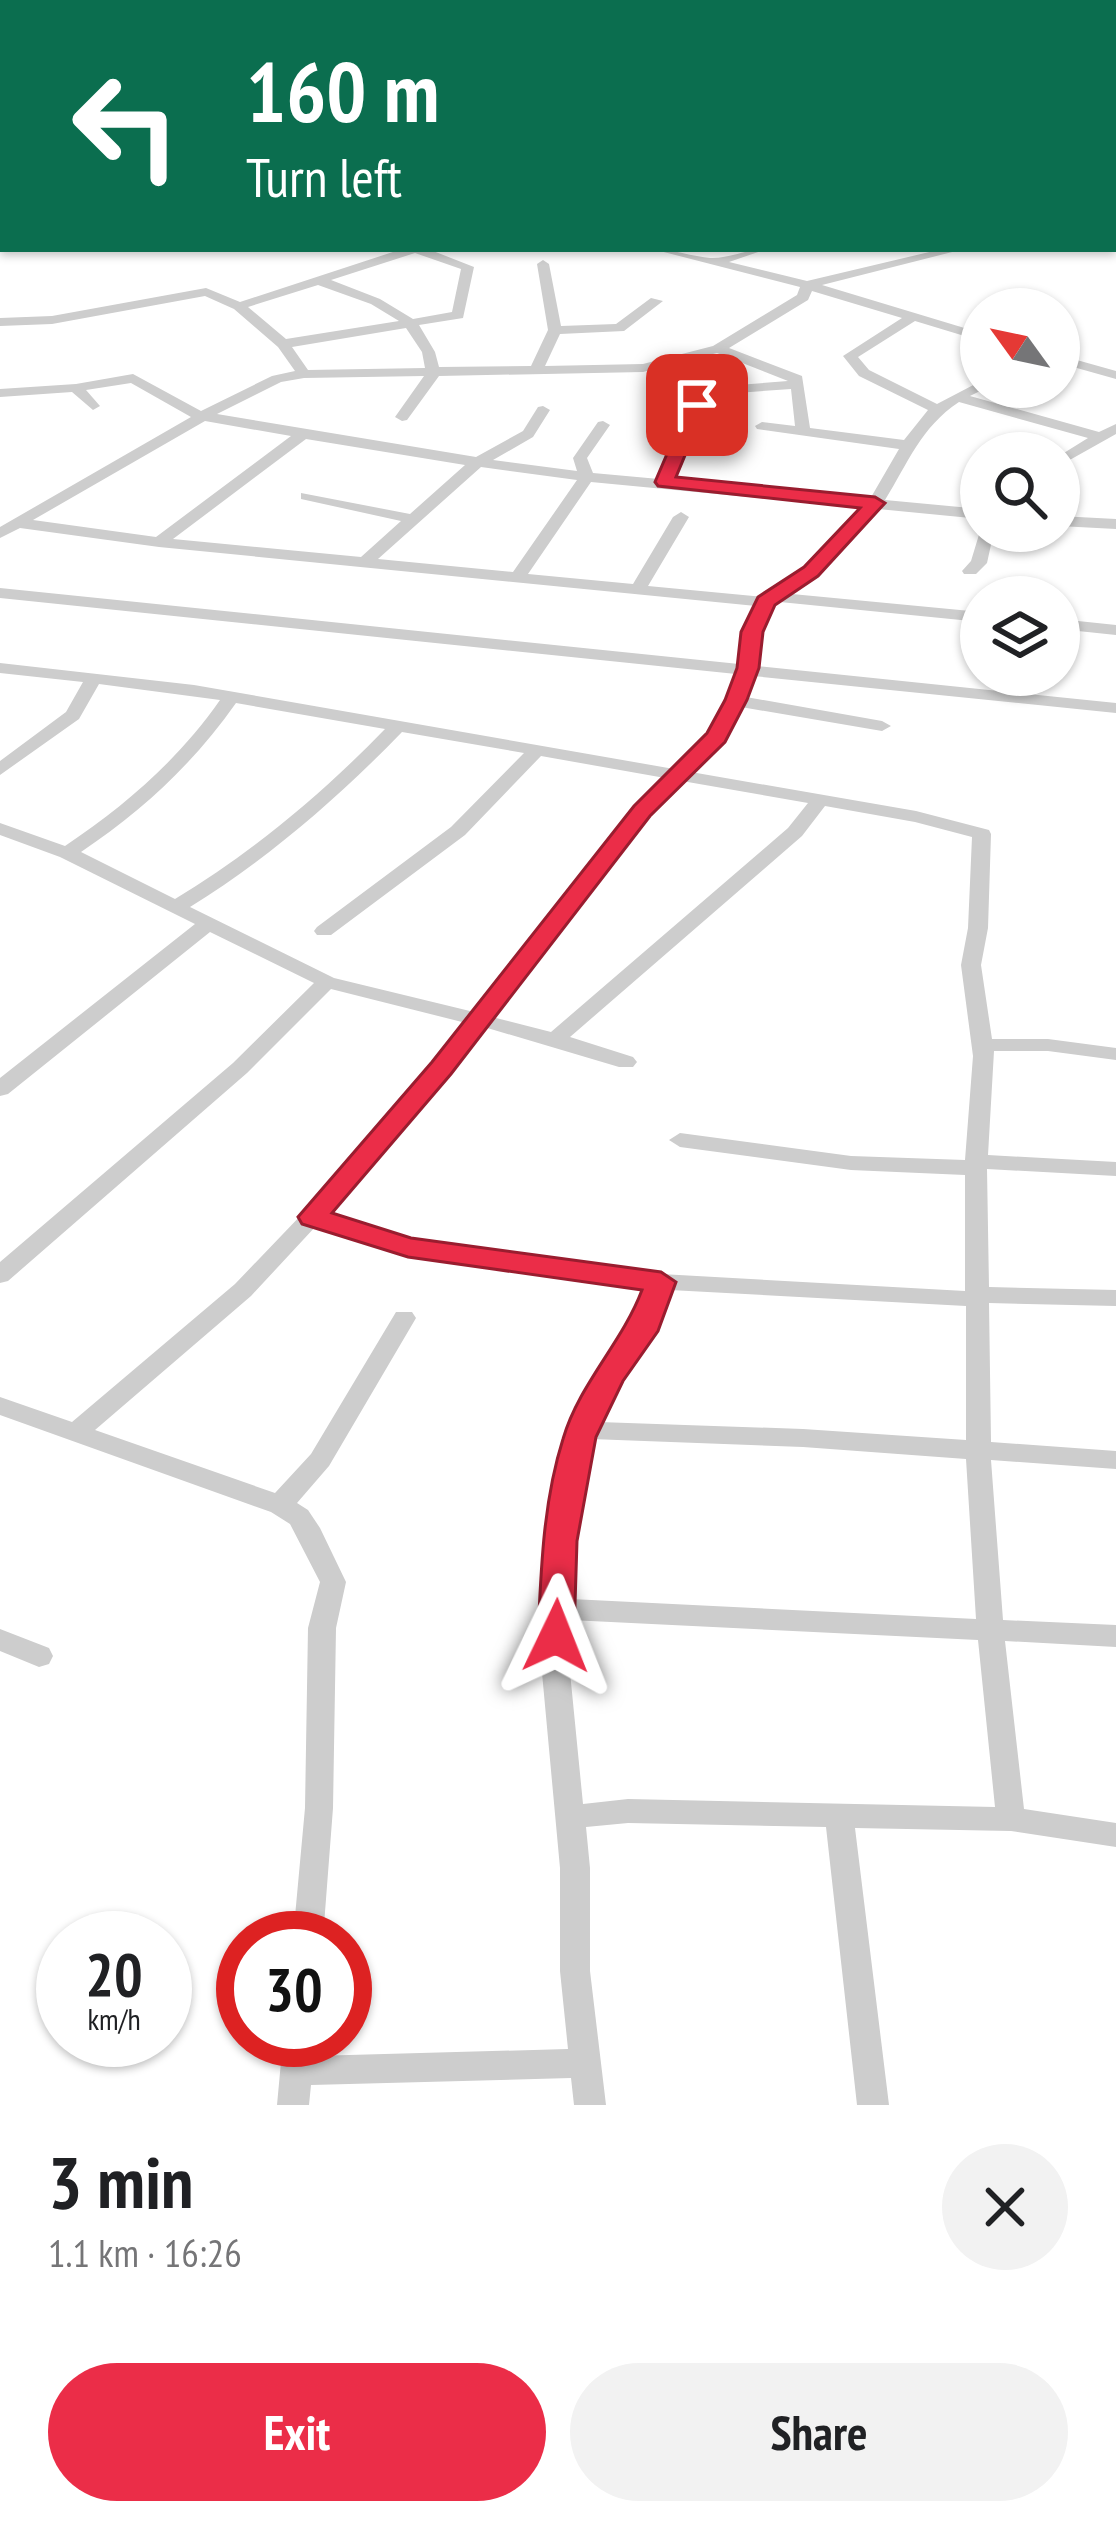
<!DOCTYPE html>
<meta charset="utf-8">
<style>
:root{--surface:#fff;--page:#f2f2f2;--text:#202124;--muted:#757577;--accent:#eb2d48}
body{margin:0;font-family:"PT Sans Narrow",sans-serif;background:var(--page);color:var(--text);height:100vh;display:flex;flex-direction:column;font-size:45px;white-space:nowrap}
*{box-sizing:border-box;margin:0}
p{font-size:39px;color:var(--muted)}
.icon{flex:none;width:66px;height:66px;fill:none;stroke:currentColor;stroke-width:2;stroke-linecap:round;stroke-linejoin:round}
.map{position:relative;height:2105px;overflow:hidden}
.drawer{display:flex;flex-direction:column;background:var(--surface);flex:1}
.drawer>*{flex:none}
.guide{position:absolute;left:0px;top:0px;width:1116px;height:252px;box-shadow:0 3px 9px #0004;background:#0b6e4f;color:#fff;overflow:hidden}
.needle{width:78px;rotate:303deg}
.fabs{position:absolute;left:960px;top:288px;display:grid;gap:24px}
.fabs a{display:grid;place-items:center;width:120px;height:120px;border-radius:50%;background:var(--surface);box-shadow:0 3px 9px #0004;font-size:60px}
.speed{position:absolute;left:36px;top:1911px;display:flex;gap:24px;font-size:60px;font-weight:700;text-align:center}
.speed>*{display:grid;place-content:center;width:156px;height:156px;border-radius:50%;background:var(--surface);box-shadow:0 3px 9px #0004;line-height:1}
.speed small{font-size:30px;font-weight:400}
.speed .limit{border:18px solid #d22;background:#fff;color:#111}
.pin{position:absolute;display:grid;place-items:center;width:102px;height:102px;color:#fff;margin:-51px;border-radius:24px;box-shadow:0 6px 18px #0006}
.me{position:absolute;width:132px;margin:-66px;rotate:2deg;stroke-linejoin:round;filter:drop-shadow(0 0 9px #0008)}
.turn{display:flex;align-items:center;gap:42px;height:252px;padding:0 48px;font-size:54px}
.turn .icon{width:156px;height:156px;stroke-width:2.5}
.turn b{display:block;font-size:84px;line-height:102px}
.round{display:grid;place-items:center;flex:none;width:126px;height:126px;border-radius:63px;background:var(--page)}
.head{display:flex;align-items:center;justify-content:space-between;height:204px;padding:0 48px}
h1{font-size:72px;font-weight:600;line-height:90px}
.action{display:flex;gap:24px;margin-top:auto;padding:24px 48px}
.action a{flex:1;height:138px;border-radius:72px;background:var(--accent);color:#fff;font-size:48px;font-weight:600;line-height:138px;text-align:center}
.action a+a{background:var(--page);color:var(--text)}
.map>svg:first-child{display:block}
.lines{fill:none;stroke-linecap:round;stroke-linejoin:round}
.street{fill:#cdcdcd;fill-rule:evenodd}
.route{fill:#eb2d48;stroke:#991d2f;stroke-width:3}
</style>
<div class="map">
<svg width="1116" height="2105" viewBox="0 0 1116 2105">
<rect width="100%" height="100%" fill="#fff"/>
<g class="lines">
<path class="street" d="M 17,0 L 28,0 L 15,3 Z
M 387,0 L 397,0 L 397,3 L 387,3 Z
M 479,0 L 489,0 L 488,3 L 478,3 Z
M 572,0 L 582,0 L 581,3 L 571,3 Z
M 660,0 L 670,0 L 671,3 L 661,3 Z
M 719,0 L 782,0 L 787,3 L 724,3 Z
M 836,0 L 947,0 L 941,3 L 831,3 Z
M 1113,6 L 1116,7 L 1116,13 L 1113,12 Z
M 3,15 L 3,22 L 0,23 L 0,16 Z
M 1113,41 L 1116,41 L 1116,47 L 1113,47 Z
M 0,64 L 3,65 L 3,71 L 0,70 Z
M 1113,78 L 1116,79 L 1116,85 L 1113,84 Z
M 1113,118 L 1116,118 L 1116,125 L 1113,125 Z
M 0,131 L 3,131 L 3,138 L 0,138 Z
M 1113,158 L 1116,158 L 1116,165 L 1113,165 Z
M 0,164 L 3,164 L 3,172 L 0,172 Z
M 0,194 L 3,194 L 3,202 L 0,202 Z
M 1113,200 L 1116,201 L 1116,209 L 1113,208 Z
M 0,219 L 3,219 L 3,227 L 0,227 Z
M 402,249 L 428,249 L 474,267 L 463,318 L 419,325 L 435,352 L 439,367 L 531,366 L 548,330 L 537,264 L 543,260 L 549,264 L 561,326 L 616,324 L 651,298 L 663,301 L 624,331 L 560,334 L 545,366 L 643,364 L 713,346 L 797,295 L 800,287 L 652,249 C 672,249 690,256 710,258 C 727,259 748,249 767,249 L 729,262 L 807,281 L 942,249 L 964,249 L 822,285 L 981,333 L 981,341 L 915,321 L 858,357 L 869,370 L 937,404 L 981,381 L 981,387 L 986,388 L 970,396 L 1099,432 L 1116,424 L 1116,434 L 1059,466 L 1059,456 L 1088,438 L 959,402 C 921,427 908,463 885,500 L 981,509 L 981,519 L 878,509 L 837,555 L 792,594 L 981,612 L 981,622 L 780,602 L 773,605 L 760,632 L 756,666 L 1116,703 L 1116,713 L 753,676 L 746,697 L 882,721 L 891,726 L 882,731 L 741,707 L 722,741 L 691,772 L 916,811 L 989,830 L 991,834 L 988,928 L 981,965 L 992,1039 L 1048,1039 L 1116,1048 L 1116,1060 L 1048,1051 L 994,1051 L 988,1155 L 1116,1162 L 1116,1176 L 987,1169 L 989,1287 L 1116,1290 L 1116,1306 L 989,1303 L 991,1442 L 1116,1451 L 1116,1469 L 991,1460 L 1003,1620 L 1116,1625 L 1116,1647 L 1005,1641 L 1024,1809 L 1116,1823 L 1116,1847 L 1011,1831 L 855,1828 L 889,2105 L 857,2105 L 826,1827 L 628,1823 L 586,1827 L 590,1868 L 590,1971 L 606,2105 L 574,2105 L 571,2078 L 311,2085 L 309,2105 L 277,2105 L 283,2040 L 315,2040 L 313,2056 L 568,2049 L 560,1971 L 560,1868 L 541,1662 L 547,1541 L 566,1437 L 597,1376 L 641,1310 L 648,1288 L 408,1255 L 316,1226 L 251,1296 L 95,1430 L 275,1493 L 311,1454 L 396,1312 L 412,1312 L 416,1318 L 329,1466 L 297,1503 L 308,1510 L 320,1528 L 346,1582 L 336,1628 L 333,1808 L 323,1938 L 293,1938 L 305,1808 L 308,1628 L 320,1582 L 290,1524 L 271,1512 L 0,1415 L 0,1397 L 72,1422 L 235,1284 L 304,1212 L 466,1023 L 331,989 L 247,1073 L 8,1281 L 0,1283 L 0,1262 L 233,1063 L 314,983 L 210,932 L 8,1094 L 0,1096 L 0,1078 L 195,924 L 60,857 L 0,835 L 0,823 L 65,846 C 126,805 178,760 220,700 L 99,684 L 79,719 L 0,775 L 0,761 L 66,712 L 83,682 L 0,673 L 0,663 L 194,685 L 674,769 C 705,738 722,717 736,674 L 0,598 L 0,588 L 739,664 L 744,632 L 756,606 L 159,547 L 20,528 L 0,538 L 0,527 L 191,417 L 131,383 L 86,390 L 100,406 L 93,410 L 72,392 L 0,397 L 0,389 L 76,384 L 133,374 L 201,411 L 272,376 L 295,371 L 278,347 L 234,309 L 205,296 L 52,324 L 0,326 L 0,318 L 52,316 L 206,288 L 240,302 ZM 415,253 L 461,269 L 452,312 L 413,319 L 380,299 L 331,280 ZM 318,285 L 371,304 L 399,321 L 286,339 L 248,307 ZM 812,291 L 902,318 L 843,356 L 859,376 L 928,410 L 904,440 L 810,428 L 802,376 L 729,348 L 808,300 ZM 406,328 L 422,352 L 425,368 L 308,370 L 292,347 ZM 717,353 L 788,381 L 699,388 L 659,479 L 593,473 L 587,458 L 610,425 L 603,421 L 598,422 L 573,458 L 577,471 L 493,460 L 533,437 L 550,410 L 543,406 L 538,407 L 523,431 L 476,457 L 217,414 L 281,382 L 304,378 L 424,376 L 395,417 L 402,421 L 407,420 L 439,376 L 643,372 ZM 791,389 L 795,426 L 762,422 L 755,426 L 757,429 L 899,449 L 870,499 L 673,481 L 709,395 ZM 205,421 L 291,436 L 156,537 L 33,520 ZM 306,439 L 465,465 L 410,514 L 301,493 L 301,499 L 401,521 L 361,557 L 173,539 ZM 481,467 L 577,480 L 513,572 L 378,559 ZM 591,482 L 864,508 L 813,560 L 764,597 L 648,586 L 689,517 L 681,512 L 673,517 L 633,584 L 528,574 ZM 236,703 L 385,729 C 322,794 253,852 175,899 L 81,852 C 142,811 193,764 236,703 ZM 402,732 L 524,753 L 451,827 L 317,927 L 314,931 L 317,935 L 331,935 L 465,835 L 541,756 L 665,778 L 635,807 L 474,1012 L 334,978 L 190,907 C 269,858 338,798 402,732 ZM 682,781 L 808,803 L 788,828 L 551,1032 L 492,1017 L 649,815 ZM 825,806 L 915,822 L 972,837 L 968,928 L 961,965 L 973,1056 L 965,1160 L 851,1156 L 680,1133 L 669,1140 L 680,1147 L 851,1170 L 965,1175 L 965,1291 L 661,1274 L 410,1240 L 327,1214 L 484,1027 L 619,1067 L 633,1067 L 637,1062 L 633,1057 L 570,1037 L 802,836 ZM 670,1290 L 966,1306 L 966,1440 L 803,1429 L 599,1422 L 620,1379 L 665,1311 ZM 591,1439 L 803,1447 L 966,1459 L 976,1619 L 571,1599 L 573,1541 ZM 570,1620 L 978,1640 L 995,1807 L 628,1799 L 583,1804 L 569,1662 Z
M 1059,355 L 1116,371 L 1116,379 L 1059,363 Z
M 1059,516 L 1116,519 L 1116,529 L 1059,526 Z
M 981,528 L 981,531 L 994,531 L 987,563 L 976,574 L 964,574 L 962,571 L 971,561 Z
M 1059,619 L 1116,625 L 1116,635 L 1059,629 Z
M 0,1629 L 49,1648 L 53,1656 L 49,1664 L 39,1667 L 0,1651 Z"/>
</g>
<path class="route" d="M 697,399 L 706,405 L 676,477 L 875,497 L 885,503 L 818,576 L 775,605 L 763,632 L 759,668 L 747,700 L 725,742 L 650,816 L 451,1074 L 332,1213 L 411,1238 L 661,1272 L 676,1282 L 658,1331 L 623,1381 L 596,1437 L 577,1541 L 574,1636 L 568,1645 L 556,1649 L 543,1645 L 538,1636 C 541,1570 543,1502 563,1439 C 579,1384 622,1343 642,1290 L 408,1257 L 302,1224 L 298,1217 L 432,1062 L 634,806 L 707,733 L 725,700 L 737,668 L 741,632 L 758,597 L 804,567 L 860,508 L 658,486 L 655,482 L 688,405 Z"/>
</svg>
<div class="fabs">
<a><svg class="needle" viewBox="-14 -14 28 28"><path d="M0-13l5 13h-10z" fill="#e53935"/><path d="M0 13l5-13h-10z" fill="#757577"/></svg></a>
<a><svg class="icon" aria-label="search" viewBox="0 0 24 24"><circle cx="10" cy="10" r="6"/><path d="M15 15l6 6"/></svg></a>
<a><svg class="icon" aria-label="layers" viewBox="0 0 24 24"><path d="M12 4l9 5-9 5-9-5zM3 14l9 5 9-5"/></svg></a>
</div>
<div class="speed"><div>20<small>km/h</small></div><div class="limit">30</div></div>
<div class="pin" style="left:697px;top:405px;background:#d93025"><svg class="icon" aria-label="arrive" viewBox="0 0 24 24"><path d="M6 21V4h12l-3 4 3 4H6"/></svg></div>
<svg class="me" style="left:556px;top:1636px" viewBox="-20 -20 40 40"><path d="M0-17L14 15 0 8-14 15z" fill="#eb2d48" stroke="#fff" stroke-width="4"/></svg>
<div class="guide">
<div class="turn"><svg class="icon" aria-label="left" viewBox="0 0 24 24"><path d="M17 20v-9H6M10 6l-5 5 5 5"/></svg><div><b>160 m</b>Turn left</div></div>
</div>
</div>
<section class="drawer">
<div class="head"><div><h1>3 min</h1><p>1.1 km · 16:26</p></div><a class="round"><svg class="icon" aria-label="close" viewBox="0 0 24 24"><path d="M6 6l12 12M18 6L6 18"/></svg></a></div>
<div class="action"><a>Exit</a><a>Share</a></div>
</section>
